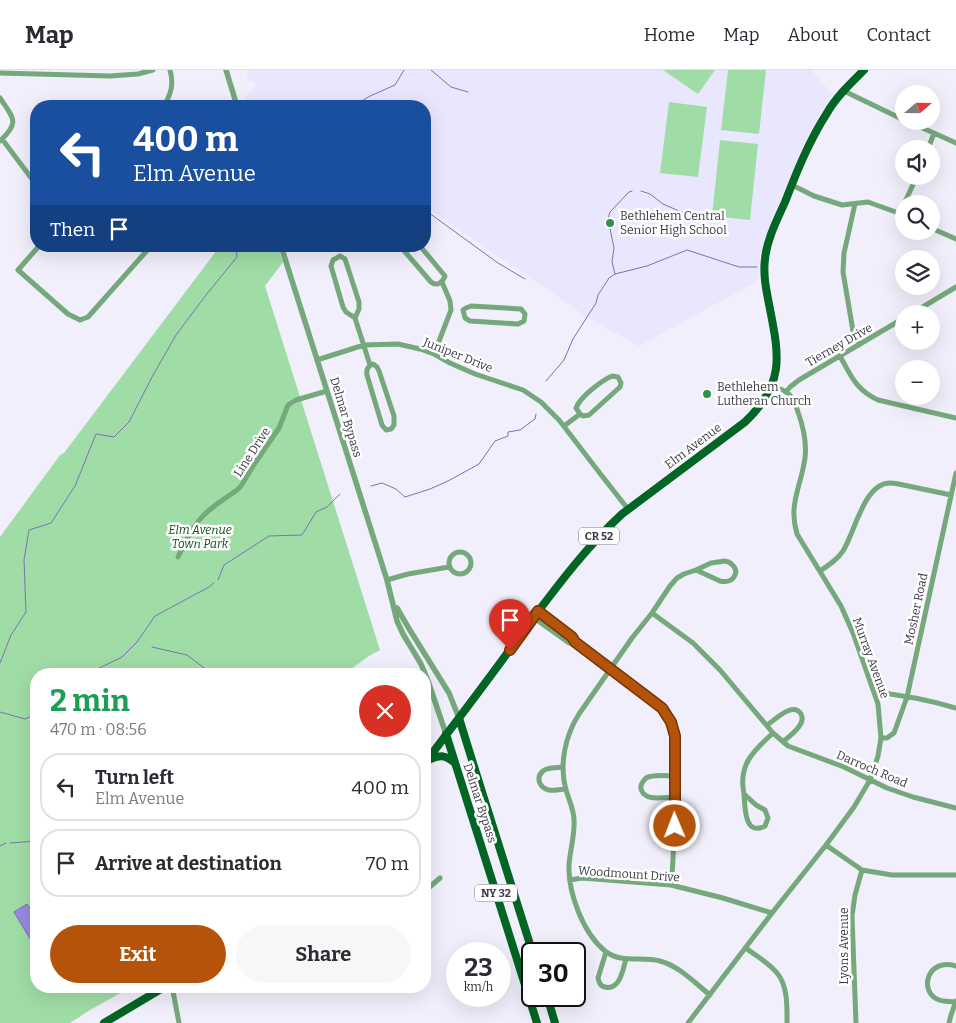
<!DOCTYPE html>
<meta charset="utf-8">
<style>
:root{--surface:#fff;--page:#f7f7f7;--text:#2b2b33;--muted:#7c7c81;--line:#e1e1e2;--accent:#b45309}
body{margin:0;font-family:Bitter,serif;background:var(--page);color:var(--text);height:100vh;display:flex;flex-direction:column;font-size:19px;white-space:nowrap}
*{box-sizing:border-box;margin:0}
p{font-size:16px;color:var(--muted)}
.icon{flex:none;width:28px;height:28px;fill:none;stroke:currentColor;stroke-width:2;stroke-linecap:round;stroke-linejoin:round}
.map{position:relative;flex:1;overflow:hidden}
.panel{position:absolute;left:30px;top:598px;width:401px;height:325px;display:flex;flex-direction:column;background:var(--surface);border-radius:20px;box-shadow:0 5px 20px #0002}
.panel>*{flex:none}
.banner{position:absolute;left:30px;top:30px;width:401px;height:152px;border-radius:20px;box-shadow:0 5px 20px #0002;background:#1a4fa0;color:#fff;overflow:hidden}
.needle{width:32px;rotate:70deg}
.controls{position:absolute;left:895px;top:15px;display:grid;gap:10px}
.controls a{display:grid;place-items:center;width:45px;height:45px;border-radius:50%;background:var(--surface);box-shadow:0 5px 20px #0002;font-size:25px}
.speed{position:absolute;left:446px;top:872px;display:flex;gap:10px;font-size:25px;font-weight:700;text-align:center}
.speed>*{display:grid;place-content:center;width:65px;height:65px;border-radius:50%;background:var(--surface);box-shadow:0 5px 20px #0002;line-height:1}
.speed small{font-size:12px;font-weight:400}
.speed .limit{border:2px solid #111;border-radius:8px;background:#fff;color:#111}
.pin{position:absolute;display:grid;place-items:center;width:42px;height:42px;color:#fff;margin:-51px -21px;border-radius:50% 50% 50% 0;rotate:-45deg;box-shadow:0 0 5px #0007}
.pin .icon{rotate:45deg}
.me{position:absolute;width:55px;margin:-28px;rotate:359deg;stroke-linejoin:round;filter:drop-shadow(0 0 4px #0008)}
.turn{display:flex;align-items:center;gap:18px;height:105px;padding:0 20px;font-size:22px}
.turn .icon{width:65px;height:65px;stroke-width:2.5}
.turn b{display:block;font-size:35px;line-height:42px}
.then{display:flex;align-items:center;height:48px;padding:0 20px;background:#0003;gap:10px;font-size:19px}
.round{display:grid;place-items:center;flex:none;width:52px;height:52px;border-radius:26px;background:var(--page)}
.headline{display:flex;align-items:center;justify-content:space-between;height:85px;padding:0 20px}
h1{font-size:30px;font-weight:700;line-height:38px;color:#1e9e55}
.button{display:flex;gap:10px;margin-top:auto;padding:10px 20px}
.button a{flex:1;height:58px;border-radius:30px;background:var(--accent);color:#fff;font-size:20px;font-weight:700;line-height:58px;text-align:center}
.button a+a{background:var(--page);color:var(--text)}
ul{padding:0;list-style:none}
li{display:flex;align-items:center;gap:15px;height:68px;margin:0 10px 8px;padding:0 10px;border:2px solid var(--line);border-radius:20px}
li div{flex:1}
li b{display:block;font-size:19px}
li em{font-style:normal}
header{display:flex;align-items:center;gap:30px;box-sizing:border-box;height:70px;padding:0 25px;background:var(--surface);border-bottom:1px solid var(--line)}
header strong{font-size:24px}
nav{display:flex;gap:28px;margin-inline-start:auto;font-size:18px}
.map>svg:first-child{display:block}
.built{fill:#e9e7fd}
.green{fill:#a0dda6}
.water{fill:#9889e2;stroke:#7c71b3}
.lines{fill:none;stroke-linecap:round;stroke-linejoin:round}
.stream{stroke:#7c71b3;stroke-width:1}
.minor{stroke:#75a87b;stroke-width:5}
.tertiary{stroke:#75a87b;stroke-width:5.5}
.primary{stroke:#026523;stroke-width:8}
.route-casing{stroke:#753606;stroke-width:12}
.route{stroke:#b45309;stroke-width:9}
.poi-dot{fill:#319246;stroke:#fefefe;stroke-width:2}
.labels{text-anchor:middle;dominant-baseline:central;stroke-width:5;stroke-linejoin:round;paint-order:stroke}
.shield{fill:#fefefe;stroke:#76757d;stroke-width:1}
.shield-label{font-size:11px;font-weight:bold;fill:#3c3a46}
.poi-label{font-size:12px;fill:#3c3a46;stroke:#fefefe;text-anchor:start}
.street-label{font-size:12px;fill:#3c3a46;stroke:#fefefe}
.park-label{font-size:12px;font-style:italic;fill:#104b1e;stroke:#fefefe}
</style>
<header>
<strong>Map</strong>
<nav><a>Home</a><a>Map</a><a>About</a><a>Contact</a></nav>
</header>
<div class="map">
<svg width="956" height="953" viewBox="0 0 956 953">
<rect width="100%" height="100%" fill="#f0effb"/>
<path class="built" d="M 247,0 L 811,0 L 833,25 L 821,42 L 805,72 L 779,133 L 764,170 L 760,189 L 758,211 L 639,276 L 590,249 L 425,136 L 425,36 L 248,36 L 245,29 L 256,15 L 247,6 Z"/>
<path class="green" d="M 663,0 L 715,0 L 698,24 Z
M 728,0 L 766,0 L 759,64 L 721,60 Z
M 669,32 L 707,37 L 698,107 L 660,103 Z
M 720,70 L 758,74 L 750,150 L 712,146 Z
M 220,176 L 277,176 L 283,192 L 265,216 L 380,580 L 369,586 L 344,604 L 36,604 L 36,916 L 133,916 L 90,940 L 70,953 L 0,953 L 0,467 L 60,385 L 64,383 Z"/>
<path class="water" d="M 27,834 L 36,848 L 36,869 L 32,872 L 14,842 Z"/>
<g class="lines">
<path class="stream" d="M 431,0 L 451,17 L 468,22
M 354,36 L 370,26 L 395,15 L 404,0
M 641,121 L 650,124 L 663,134 L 686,144
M 425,140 L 498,193 L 525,209
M 697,149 L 700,150
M 615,204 L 612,192 L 614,178 L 608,149 L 610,142 L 629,122 L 632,121
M 546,311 L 564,290 L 573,269 L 596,233 L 598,225 L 609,208 L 615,204 L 647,196 L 687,180 L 739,197 L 757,197
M 371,416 L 382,413 L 396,419 L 405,427 L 430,419 L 448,411 L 479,394 L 495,371 L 508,366 L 508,362 L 520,360 L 535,349 L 536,344
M 218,510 L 224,495 L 269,466 L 302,465 L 316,442 L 327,437 L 340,424
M 152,577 L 187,585 L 212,604
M 0,593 L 11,565 L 26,542 L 24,490 L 29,460 L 51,453 L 75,416 L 96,364 L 114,367 L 129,352 L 152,307 L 176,265 L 206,225 L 237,187 L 236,176
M 87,604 L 122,587 L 137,572 L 155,546 L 209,517 L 214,513
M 0,642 L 25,649 L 36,644
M 10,773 L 36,771
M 0,776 L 6,773"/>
<path class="minor" d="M 0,3 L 110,6 L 138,4 L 153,0
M 844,21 L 904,50
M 0,28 C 14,49 20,52 0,71
M 164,36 C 171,24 174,14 170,0
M 907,51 L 956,73
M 2,69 L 32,109
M 928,79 L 934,63
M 792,115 L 814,126 L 842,135 L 868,132 L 904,145
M 855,134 L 844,183 L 843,202 L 853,261 L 859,275
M 904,134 L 917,106
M 931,158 L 956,169
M 39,176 L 18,200 L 68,244 L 80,250 L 88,247 L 151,176
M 400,176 L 431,212 C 437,217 443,212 445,206 L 420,176
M 340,186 L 345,189 L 359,232 L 359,239 L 355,248 L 346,242 L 343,237 L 331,196 L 333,190 Z
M 471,236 L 521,239 L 525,244 L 524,251 L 518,254 L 470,251 L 465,248 L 463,240 L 466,238 Z
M 911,244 L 956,217
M 355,248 L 370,295
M 434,284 L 451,240 L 450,231 L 442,212
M 840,286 C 851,306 856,320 878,330 L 956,348
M 317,290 L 364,275 L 398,274 L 420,279 L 434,284 L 450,293 L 475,304 L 523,320 L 541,332 L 559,350 L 602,406 L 628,439
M 373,294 L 377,297 L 379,301 L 394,346 L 394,355 L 391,359 L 386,360 L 382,355 L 367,305 C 366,300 368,296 373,294 Z
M 612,306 L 618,307 L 621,313 L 620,317 L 589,345 L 583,346 L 580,344 L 576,338 C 580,327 601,311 612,306 Z
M 786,322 L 790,317 L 799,310 L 904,248
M 564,356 L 580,344
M449 493a11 11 0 1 1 22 0a11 11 0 1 1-22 0Z
M 178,487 C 185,473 193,455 205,444 C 214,435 226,428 237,420 L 241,416 L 255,393 L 279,358 L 288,335 L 296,330 L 327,321
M 725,491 C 731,492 734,495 736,501 C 735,510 728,513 720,511 L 696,500 L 711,493 Z
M 696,500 L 684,504 L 677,508 L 670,516 L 652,543 L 632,568 L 579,644 C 565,666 559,695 566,720 C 569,730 574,740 574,750 C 575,765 570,780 569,795 C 568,823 583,863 605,881 C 621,894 642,886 660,891 C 679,896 695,913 710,925
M 820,501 C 829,495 838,489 843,481 C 855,462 864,413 890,413 C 897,413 906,416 913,417 C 926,420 938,422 951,425
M 387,510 L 408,504 L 449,497
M 538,541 L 572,567 L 575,573 L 654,631 C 663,639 670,647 673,659 C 678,674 675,692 674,708 C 674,744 675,780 671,815
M 652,543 L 693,573 L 720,600 L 773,663 L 788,676 L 844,697 L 887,718 L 913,727 L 956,738
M 534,548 L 569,573 L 575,573
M 874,622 C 902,625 929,630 956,638
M 767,655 C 775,650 793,631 801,644 C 803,648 802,652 800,655 C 796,662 788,667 783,672
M 881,668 L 887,668 L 894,663 L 907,627 L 956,403
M 563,697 C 557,698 548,697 543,701 C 535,708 540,718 549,720 C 554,721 560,719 566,719
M 744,724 L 756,735 L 765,740 L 768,748 L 765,756 C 744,767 745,736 744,724 Z
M 744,724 C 738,695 753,681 773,663
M 674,727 C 665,727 644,732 641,719 C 640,715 643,711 646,708 C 653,704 666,706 674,706
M 826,775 L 862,800 L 892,805 L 956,805
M 570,810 L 582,808 L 671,815 L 723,828 L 772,843
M 425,821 L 440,808
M 746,878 C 756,886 769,893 777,903 C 788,916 787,937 787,953
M 606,882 L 598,908 C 599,912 600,916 605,917 C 620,921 623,899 626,889
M 172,916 L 179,953
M 956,932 C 950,931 944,932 939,930 C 918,922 927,887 956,896
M 688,953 L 772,843 L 826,775 L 854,737 L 870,710 L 878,686 L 881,668 L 878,634 L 853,563 L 841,536 L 797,464 C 788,434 801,417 805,388 C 807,372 803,356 798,342 C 796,335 793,326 786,322 C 783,319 776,318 772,317
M 856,953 L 852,846 L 855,825 L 862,800
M 949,953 L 951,945 L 956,931"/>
<path class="tertiary" d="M 226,0 L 237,36
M 281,176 L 387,510 L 397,551 L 403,564 L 421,594 L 428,611 L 446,664
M 397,538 L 408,557 L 449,623 L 459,648"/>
<path class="primary" d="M 459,648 L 477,706 L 533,884
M 446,664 L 537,953
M 428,690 C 440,685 444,684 455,693
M 425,693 C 457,650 490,608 521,564 C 553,522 583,480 622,444 L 745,352 C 786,313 779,285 769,234 C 766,219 763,204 765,189 C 767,169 777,150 785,132 C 797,101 809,71 827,43 C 836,27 851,13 864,0
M 547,926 L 555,953
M 104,953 L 166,916"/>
</g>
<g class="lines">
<g class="route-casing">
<path id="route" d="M 510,580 L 538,541 L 572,567 L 575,572 L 662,638 L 671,652 L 675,666 L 675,756"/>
</g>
<use href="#route" class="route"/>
</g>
<g class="poi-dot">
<circle cx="610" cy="153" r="5"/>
<circle cx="707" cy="324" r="5"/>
</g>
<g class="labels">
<g class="shield">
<rect x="579" y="457.5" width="40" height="17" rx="4"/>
<rect x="475" y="814.5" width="42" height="17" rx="4"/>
</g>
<g class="shield-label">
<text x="599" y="466">CR 52</text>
<text x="496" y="823">NY 32</text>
</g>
<g class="poi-label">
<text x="620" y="146">Bethlehem Central<tspan x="620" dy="14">Senior High School</tspan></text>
<text x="717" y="317">Bethlehem<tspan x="717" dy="14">Lutheran Church</tspan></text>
</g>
<g class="street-label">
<text transform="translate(839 275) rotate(-30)">Tierney Drive</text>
<text transform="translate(458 285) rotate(22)">Juniper Drive</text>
<text transform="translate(346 347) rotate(73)">Delmar Bypass</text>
<text transform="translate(693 376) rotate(-37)">Elm Avenue</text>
<text transform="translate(252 382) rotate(-57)">Line Drive</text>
<text transform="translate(916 539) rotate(-78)">Mosher Road</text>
<text transform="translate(871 588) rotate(70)">Murray Avenue</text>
<text transform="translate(872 699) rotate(23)">Darroch Road</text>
<text transform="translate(480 733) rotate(72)">Delmar Bypass</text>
<text transform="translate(629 804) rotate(4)">Woodmount Drive</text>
<text transform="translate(844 876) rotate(-90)">Lyons Avenue</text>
</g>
<g class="park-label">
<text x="200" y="460">Elm Avenue<tspan x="200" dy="14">Town Park</tspan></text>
</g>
</g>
</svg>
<div class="controls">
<a><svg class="needle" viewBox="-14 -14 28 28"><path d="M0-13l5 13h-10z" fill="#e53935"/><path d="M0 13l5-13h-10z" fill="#7c7c81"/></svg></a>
<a><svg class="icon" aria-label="sound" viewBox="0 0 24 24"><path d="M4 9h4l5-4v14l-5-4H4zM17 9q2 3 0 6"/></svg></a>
<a><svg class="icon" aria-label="search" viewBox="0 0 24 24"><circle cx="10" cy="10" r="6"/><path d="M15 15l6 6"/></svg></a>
<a><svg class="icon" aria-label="layers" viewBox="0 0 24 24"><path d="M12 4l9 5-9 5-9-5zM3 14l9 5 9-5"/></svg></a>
<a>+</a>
<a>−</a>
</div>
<div class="speed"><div>23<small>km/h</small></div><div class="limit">30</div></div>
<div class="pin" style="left:510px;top:580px;background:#d93025"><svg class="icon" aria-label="arrive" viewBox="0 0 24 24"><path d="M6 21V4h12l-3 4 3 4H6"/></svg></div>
<svg class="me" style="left:675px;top:756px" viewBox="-20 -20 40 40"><circle r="17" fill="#b45309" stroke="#fff" stroke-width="3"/><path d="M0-11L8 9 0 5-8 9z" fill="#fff"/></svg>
<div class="banner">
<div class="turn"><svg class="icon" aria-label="left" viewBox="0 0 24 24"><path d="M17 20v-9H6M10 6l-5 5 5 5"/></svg><div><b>400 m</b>Elm Avenue</div></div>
<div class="then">Then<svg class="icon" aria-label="arrive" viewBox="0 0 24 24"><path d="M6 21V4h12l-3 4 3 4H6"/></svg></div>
</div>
<section class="panel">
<div class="headline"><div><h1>2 min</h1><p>470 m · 08:56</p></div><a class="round" style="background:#d93025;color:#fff"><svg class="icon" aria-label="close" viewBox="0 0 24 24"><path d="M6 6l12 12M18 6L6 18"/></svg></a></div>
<ul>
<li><svg class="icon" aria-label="left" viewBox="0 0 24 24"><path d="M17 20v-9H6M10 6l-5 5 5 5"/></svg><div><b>Turn left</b><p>Elm Avenue</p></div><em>400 m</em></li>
<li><svg class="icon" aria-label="arrive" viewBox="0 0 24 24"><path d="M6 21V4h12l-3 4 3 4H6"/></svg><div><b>Arrive at destination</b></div><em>70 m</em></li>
</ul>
<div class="button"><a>Exit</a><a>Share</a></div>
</section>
</div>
